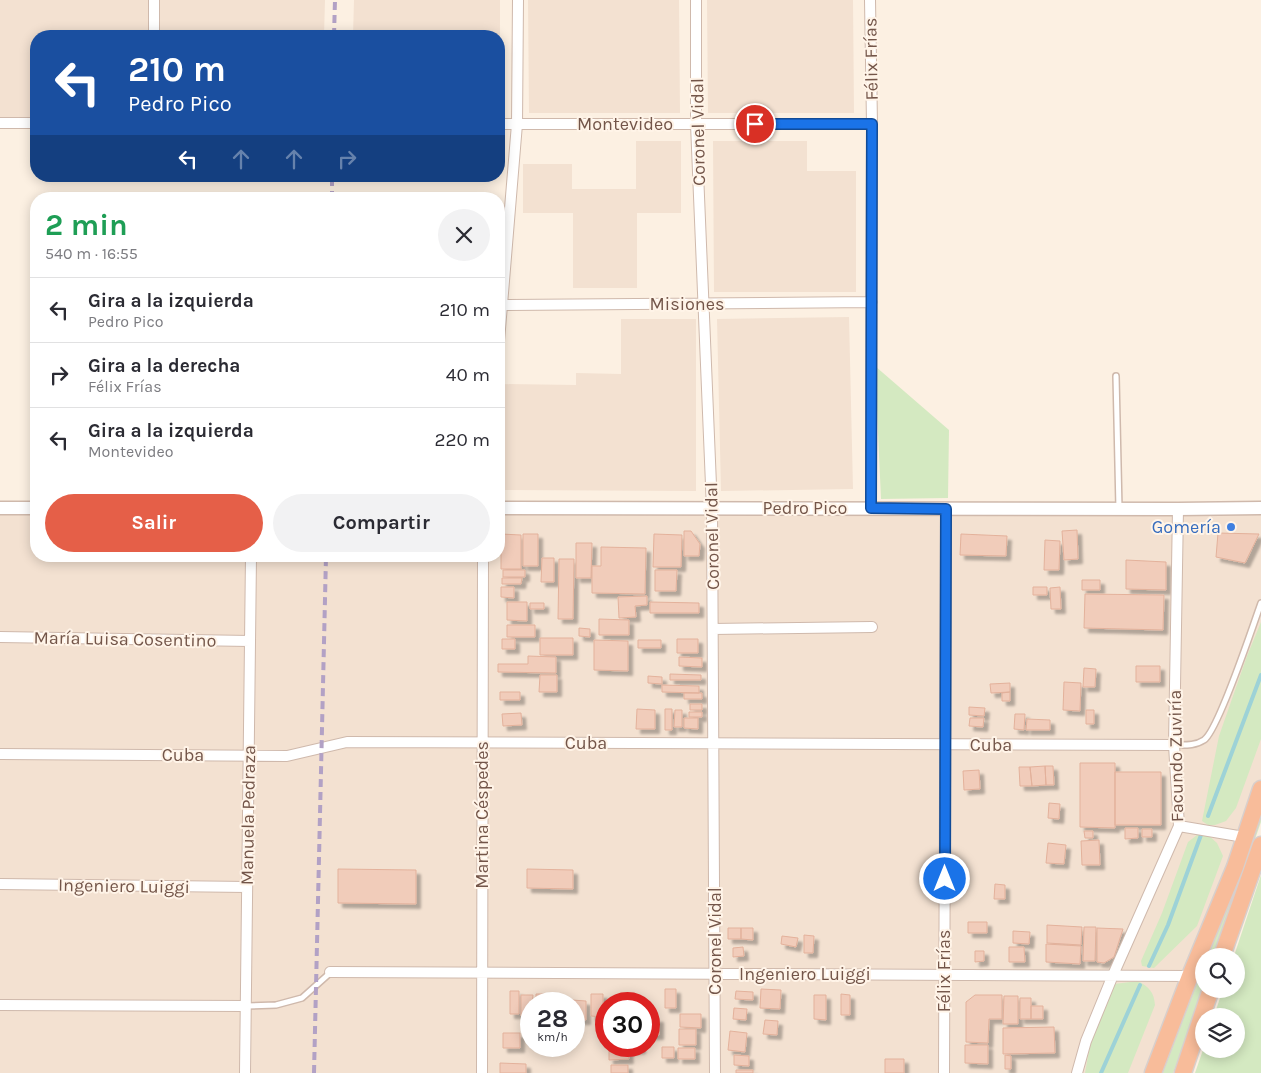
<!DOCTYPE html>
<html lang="es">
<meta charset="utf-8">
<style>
:root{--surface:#fff;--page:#f2f2f3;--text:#2b2b33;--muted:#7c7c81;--line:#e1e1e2;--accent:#e55f48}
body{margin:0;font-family:Karla,sans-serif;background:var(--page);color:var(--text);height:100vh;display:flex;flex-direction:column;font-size:19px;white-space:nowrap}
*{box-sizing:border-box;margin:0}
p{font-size:16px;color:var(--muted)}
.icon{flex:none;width:28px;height:28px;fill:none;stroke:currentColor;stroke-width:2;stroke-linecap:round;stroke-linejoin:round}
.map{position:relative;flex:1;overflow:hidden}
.side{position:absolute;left:30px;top:192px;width:475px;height:370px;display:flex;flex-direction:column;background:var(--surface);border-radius:20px;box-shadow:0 2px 12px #0003}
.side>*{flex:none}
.top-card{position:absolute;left:30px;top:30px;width:475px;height:152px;border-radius:20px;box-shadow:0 2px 12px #0003;background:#1a4fa0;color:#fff;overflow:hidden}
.controls{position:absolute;left:1195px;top:948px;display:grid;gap:10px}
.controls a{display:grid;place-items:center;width:50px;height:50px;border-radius:50%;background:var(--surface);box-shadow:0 2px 12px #0003;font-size:25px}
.speed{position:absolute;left:520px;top:992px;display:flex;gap:10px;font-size:25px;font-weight:700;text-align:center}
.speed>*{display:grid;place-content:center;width:65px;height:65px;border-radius:50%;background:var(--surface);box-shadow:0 2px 12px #0003;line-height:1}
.speed small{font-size:12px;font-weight:400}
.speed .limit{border:8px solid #d22;background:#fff;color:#111}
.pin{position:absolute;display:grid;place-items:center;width:42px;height:42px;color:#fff;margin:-21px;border:2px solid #fff;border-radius:50%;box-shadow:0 1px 5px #0007}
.me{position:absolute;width:55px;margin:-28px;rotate:0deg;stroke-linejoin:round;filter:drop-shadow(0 0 4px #0008)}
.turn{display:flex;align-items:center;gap:18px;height:105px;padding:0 15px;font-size:22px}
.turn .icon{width:65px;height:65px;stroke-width:2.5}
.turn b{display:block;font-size:35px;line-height:42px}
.lanes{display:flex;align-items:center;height:48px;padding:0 15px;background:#0003;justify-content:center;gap:25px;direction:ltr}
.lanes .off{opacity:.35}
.round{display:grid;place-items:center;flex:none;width:52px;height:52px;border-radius:26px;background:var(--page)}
.overview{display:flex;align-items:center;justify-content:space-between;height:85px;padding:0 15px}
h1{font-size:30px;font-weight:700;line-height:38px;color:#1e9e55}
.action{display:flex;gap:10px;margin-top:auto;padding:10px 15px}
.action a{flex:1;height:58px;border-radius:30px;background:var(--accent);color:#fff;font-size:20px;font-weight:700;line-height:58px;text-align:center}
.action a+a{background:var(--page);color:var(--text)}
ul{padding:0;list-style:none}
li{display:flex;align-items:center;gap:15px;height:65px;padding:0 15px;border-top:1px solid var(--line)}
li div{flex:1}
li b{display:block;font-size:19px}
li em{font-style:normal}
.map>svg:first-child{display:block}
.residential{fill:#f3e1d1;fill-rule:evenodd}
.green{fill:#d4e9c1}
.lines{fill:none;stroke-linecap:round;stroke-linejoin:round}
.stream{stroke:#9dd2d7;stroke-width:4}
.building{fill:#f1ccba;stroke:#e3b19b;filter:url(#shadow)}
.service-casing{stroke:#cfb9ac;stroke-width:8}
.minor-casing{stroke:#cfb9ac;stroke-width:12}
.tertiary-casing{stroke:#cfb9ac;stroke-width:15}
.trunk-casing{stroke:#d8cfcc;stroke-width:19}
.service{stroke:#fff;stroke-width:5}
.minor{stroke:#fff;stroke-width:10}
.tertiary{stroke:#fff;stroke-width:12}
.trunk{stroke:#f8bc9a;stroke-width:16}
.rail{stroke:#b2a1c5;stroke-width:4;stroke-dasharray:8 5;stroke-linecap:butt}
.route-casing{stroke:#114b97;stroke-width:12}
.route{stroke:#1a73e8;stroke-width:9}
.shop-dot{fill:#3f7fe0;stroke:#fff4e8;stroke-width:2}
.labels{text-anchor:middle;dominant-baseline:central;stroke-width:4;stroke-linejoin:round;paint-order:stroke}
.street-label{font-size:18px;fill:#735549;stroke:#fff4e8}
.shop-label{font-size:18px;fill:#366cbe;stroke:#fff4e8;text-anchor:end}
</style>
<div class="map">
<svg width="1261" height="1073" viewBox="0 0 1261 1073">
<defs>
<filter id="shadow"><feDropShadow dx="4.5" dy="4.5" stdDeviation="1" flood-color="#0004"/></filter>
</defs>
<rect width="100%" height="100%" fill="#fcf0e2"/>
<path class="residential" d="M 0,0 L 325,0 L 324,36 L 36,36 L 36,125 L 0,124 Z
M 354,0 L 500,0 L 500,108 L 499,36 L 353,36 Z
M 528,0 L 679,0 L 680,113 L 529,113 Z
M 707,0 L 853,0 L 854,113 L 708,113 Z
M 636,141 L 681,141 L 681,213 L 637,213 L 637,288 L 573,288 L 573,213 L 523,213 L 523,164 L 572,164 L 572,189 L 636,189 Z
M 713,141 L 807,141 L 807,171 L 856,171 L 856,292 L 714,292 Z
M 849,317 L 853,489 L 721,491 L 717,319 Z
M 621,319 L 696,319 L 696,491 L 499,490 L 499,384 L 576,385 L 576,373 L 621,374 Z
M 0,508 L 36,508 L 36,556 L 499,556 L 499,508 L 1261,508 L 1261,810 L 1204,956 L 1204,972 L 1181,1037 L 1180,1073 L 0,1073 ZM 531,1004 L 574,1004 L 574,1046 L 531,1046 ZM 606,1004 L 649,1004 L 649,1046 L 606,1046 Z"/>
<path class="green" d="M 875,366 L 949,430 L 948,498 L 881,499 Z
M 1261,622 L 1261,739 L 1236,808 L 1226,821 L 1215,825 L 1208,825 L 1202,821 L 1219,736 L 1247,656 Z
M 1261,807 L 1261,822 L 1214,956 L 1207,956 Z
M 1207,834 L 1217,843 L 1223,856 L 1197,926 L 1154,968 L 1142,966 L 1141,961 L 1162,913 L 1188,842 L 1197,835 Z
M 1261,875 L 1261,1073 L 1195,1073 L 1204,1047 L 1204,1049 L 1236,1049 L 1236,1016 L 1214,1016 L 1223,989 L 1236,989 L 1236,956 L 1234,956 Z
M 1204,965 L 1204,987 L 1173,1073 L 1163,1073 Z
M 1138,981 C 1149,987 1154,992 1155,1005 L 1128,1073 L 1085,1073 L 1090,1045 L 1114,984 Z"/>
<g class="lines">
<path class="stream" d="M 1208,816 L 1261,675
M 1149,966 L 1168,925 L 1201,835
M 1101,1073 L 1140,985"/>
</g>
<path class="building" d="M 1077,530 L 1078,559 L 1064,560 L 1062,531 Z
M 684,531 L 691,531 L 700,544 L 699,556 L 684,556 Z
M 1218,533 L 1259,534 L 1245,563 L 1216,557 Z
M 501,534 L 521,535 L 521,569 L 501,569 Z
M 523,534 L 538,534 L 538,566 L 523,566 Z
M 654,534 L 682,535 L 681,567 L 653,567 Z
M 961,534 L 1007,536 L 1006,556 L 960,555 Z
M 1045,540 L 1060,541 L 1059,570 L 1044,570 Z
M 576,543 L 592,543 L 591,578 L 576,578 Z
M 601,547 L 646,548 L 645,594 L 592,593 L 592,566 L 601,566 Z
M 542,558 L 554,558 L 554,582 L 541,582 Z
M 559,559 L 574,559 L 573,619 L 558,619 Z
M 1126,560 L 1166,562 L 1166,590 L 1126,589 Z
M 503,570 L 525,570 L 525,577 L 503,577 Z
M 655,570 L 677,570 L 676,591 L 655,591 Z
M 502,578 L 522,578 L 521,584 L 502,584 Z
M 1082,580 L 1100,580 L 1100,590 L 1082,590 Z
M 501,587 L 514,587 L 514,598 L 501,597 Z
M 1033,587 L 1047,587 L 1047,595 L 1033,595 Z
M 1060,587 L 1061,609 L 1051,609 L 1050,588 Z
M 1085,594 L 1164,595 L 1163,630 L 1084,628 Z
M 647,596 L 647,605 L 635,606 L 636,617 L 619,618 L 618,597 Z
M 507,602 L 527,602 L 527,621 L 507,620 Z
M 650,602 L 699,603 L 699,613 L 650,613 Z
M 530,603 L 544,603 L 544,609 L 530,609 Z
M 599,619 L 629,620 L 629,635 L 599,635 Z
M 507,625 L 535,625 L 535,637 L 507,637 Z
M 579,628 L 590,629 L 590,637 L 579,636 Z
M 540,638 L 573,638 L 573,655 L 540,655 Z
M 502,639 L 515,639 L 515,649 L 502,649 Z
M 677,639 L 698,639 L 698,653 L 677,653 Z
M 594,640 L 628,641 L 628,671 L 594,670 Z
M 638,640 L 661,640 L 661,648 L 638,648 Z
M 528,656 L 556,657 L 556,673 L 498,672 L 498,664 L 528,664 Z
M 679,657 L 702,658 L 702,667 L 679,666 Z
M 1136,666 L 1160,666 L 1160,682 L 1136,682 Z
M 1084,668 L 1096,669 L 1095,687 L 1083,687 Z
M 670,674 L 701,675 L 701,680 L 670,680 Z
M 540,675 L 557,675 L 557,692 L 539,692 Z
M 648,676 L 662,677 L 662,684 L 648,683 Z
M 1064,682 L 1081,683 L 1080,711 L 1063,710 Z
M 1010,683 L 1010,692 L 991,693 L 990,684 Z
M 662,685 L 699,686 L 699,693 L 662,692 Z
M 500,692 L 520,692 L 520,700 L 500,700 Z
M 1010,692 L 1010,701 L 1002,701 L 1002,693 Z
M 684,693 L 702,693 L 702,699 L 684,699 Z
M 690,704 L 702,704 L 702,710 L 690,710 Z
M 969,707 L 985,708 L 984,716 L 969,715 Z
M 637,709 L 655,710 L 655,729 L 636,729 Z
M 665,709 L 672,709 L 672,730 L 665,730 Z
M 675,710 L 682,710 L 682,727 L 674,727 Z
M 1086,710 L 1094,710 L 1094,724 L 1086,724 Z
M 689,712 L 702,712 L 702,717 L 689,717 Z
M 521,713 L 522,725 L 503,726 L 502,714 Z
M 1015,714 L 1025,714 L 1024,730 L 1014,729 Z
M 684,718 L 698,718 L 698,729 L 684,728 Z
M 970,718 L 984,718 L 983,727 L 969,726 Z
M 1027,719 L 1050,720 L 1050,730 L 1026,730 Z
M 1080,763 L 1115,763 L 1115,828 L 1080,827 Z
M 1045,766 L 1046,785 L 1032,786 L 1030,767 Z
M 1045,766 L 1053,766 L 1054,785 L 1046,785 Z
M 1019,767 L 1030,767 L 1032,786 L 1020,786 Z
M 979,770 L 980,789 L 964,790 L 963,771 Z
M 1115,772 L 1161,772 L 1161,825 L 1115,825 Z
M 1049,803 L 1060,804 L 1059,819 L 1048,818 Z
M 1125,828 L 1138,828 L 1138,838 L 1125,839 Z
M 1142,829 L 1152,829 L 1152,837 L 1142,837 Z
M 1084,831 L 1093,831 L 1093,838 L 1085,838 Z
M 1099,840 L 1100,865 L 1082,865 L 1081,841 Z
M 1048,843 L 1066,845 L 1064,864 L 1046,863 Z
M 338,869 L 416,870 L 416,904 L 338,903 Z
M 527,869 L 573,870 L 573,889 L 527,888 Z
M 995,884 L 1005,885 L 1005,899 L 994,899 Z
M 968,922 L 987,922 L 987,933 L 968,933 Z
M 1047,925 L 1082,927 L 1081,945 L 1047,943 Z
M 1084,927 L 1096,927 L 1095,961 L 1083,961 Z
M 728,928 L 741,928 L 741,939 L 728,939 Z
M 741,928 L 753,928 L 753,940 L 741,939 Z
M 1097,928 L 1123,929 L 1114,957 L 1104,963 L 1097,962 Z
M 1013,931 L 1030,932 L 1029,944 L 1013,943 Z
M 804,935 L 814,936 L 813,953 L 804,953 Z
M 782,936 L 798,938 L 796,947 L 781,944 Z
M 1046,944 L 1081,946 L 1080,964 L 1046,962 Z
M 743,947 L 744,956 L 733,957 L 733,948 Z
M 1009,947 L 1024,947 L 1025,962 L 1009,962 Z
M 975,951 L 984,951 L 984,961 L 975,962 Z
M 665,989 L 676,989 L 676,1008 L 665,1008 Z
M 761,989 L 781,990 L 780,1009 L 760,1008 Z
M 510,991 L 519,991 L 519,1014 L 510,1014 Z
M 736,991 L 753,992 L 753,1000 L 735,999 Z
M 536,994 L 548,994 L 548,1004 L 536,1004 Z
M 591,994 L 603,994 L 603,1017 L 591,1016 Z
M 841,994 L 850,995 L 850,1015 L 841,1015 Z
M 521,995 L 533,995 L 531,1016 L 521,1016 Z
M 814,995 L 826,995 L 826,1020 L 814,1019 Z
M 975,995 L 1002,995 L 1002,1019 L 989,1019 L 988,1043 L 966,1042 L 966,1002 Z
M 1004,996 L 1018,996 L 1018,1024 L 1003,1024 Z
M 1020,998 L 1031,998 L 1031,1019 L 1020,1019 Z
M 572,1000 L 586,1001 L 586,1020 L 574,1020 L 574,1004 L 572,1004 Z
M 1031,1006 L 1043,1006 L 1043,1019 L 1031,1019 Z
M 734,1008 L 747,1009 L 746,1020 L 733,1019 Z
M 680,1014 L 701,1014 L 701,1028 L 680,1027 Z
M 649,1018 L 659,1018 L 659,1035 L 649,1035 Z
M 765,1020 L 778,1021 L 777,1035 L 763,1034 Z
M 1054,1027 L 1055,1053 L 1003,1054 L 1003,1028 Z
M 679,1029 L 696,1029 L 696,1045 L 679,1045 Z
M 730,1031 L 747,1033 L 745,1052 L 728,1050 Z
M 503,1033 L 520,1033 L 520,1048 L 503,1048 Z
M 965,1045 L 988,1045 L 988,1064 L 965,1063 Z
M 609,1046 L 641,1046 L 641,1049 L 628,1050 L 629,1059 L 609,1060 Z
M 662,1047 L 674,1047 L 674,1058 L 662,1058 Z
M 678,1048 L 695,1048 L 695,1059 L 678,1059 Z
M 734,1055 L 749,1056 L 749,1066 L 734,1065 Z
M 1005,1055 L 1011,1056 L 1011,1069 L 1005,1069 Z
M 885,1059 L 904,1059 L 904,1073 L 885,1073 Z
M 500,1063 L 526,1064 L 526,1073 L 500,1073 Z
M 611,1065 L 628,1065 L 628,1073 L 611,1073 Z
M 736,1070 L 753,1070 L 753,1073 L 736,1073 Z"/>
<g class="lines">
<g class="service-casing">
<path id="service" d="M 1116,376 L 1119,509
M 1174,745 C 1185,745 1195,746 1204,740 C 1218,731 1253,626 1261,603
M 246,1006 L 276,1005 L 302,998 L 330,973"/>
</g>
<g class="minor-casing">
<path id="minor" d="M 696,0 L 696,124 L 712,509 L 715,1073
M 870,0 L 872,124 L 871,508
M 154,36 L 154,0
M 0,123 L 36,123
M 499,124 L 872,124
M 502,305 L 872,302
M 499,341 L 517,124 L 518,0
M 713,629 L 872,627
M 0,637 L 250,641
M 0,754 L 287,756 L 347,742 L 1174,745
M 1179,826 L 1244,837
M 0,884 L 247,887
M 330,972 L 1190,976
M 0,1005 L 246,1006
M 245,1073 L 251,556
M 482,1073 L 483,556
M 944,1073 L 946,509
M 1077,1073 L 1086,1041 L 1113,975 L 1179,826 L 1174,745 L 1178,509"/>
</g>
<g class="tertiary-casing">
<path id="tertiary" d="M 0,508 L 36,508
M 499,508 L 1178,509 L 1261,508"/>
</g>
<g class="trunk-casing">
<path id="trunk" d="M 1222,956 L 1261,845
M 1153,1073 L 1190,976 L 1235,867 L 1261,789
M 1183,1073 L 1211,989"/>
</g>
<use href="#service" class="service"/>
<use href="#minor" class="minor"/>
<use href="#tertiary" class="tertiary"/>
<use href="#trunk" class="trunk"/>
<path class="rail" d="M 334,36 L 335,0
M 332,199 L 332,176
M 314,1073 L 326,556"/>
</g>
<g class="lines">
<g class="route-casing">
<path id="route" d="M 755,124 L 872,124 L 871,508 L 946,509 L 945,879"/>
</g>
<use href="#route" class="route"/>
</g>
<circle class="shop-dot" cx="1231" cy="527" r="5"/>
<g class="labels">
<g class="street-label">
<text transform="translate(871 59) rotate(-91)">Félix Frías</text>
<text x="625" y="124">Montevideo</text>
<text transform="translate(698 132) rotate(-91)">Coronel Vidal</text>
<text x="687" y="304">Misiones</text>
<text x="805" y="508">Pedro Pico</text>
<text transform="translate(712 536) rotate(-91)">Coronel Vidal</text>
<text transform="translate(125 639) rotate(1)">María Luisa Cosentino</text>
<text x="586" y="743">Cuba</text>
<text x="991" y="745">Cuba</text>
<text x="183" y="755">Cuba</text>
<text transform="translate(1176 756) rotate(-91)">Facundo Zuviría</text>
<text transform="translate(248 815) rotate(-89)">Manuela Pedraza</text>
<text transform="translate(482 815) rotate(-90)">Martina Céspedes</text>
<text transform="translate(124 886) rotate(1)">Ingeniero Luiggi</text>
<text transform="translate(715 941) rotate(-90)">Coronel Vidal</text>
<text transform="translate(944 971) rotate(-90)">Félix Frías</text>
<text x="805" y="974">Ingeniero Luiggi</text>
</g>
<g class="shop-label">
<text x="1221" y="527">Gomería</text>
</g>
</g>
</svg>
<div class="controls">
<a><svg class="icon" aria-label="search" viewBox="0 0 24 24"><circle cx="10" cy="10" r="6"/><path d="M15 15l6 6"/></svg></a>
<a><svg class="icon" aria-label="layers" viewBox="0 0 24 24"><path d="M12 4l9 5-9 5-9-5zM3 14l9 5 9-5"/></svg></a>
</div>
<div class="speed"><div>28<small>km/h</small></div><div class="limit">30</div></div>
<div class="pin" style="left:755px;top:124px;background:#d93025"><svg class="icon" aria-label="arrive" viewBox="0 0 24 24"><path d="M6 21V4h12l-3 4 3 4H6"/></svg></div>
<svg class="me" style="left:945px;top:879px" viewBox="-20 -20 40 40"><circle r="17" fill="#1a73e8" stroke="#fff" stroke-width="3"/><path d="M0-11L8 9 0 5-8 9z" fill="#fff"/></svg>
<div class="top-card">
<div class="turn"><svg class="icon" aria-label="left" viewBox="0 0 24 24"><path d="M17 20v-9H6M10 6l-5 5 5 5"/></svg><div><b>210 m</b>Pedro Pico</div></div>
<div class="lanes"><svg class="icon" aria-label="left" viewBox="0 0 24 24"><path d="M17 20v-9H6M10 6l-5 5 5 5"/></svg><svg class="icon off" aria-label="ahead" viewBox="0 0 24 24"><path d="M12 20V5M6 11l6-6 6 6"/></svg><svg class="icon off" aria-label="ahead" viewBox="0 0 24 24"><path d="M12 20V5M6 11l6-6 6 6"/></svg><svg class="icon off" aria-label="right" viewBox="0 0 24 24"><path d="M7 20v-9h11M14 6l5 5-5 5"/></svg></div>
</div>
<section class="side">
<div class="overview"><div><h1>2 min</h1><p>540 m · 16:55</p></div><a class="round"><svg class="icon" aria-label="close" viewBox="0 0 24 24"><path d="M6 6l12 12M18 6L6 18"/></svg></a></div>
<ul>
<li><svg class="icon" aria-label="left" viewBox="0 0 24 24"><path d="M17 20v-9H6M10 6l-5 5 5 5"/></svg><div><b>Gira a la izquierda</b><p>Pedro Pico</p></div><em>210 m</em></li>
<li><svg class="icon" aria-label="right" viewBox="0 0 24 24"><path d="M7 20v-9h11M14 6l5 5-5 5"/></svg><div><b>Gira a la derecha</b><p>Félix Frías</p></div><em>40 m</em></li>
<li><svg class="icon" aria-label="left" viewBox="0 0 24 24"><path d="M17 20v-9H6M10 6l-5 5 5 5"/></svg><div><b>Gira a la izquierda</b><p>Montevideo</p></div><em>220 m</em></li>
</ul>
<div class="action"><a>Salir</a><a>Compartir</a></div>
</section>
</div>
